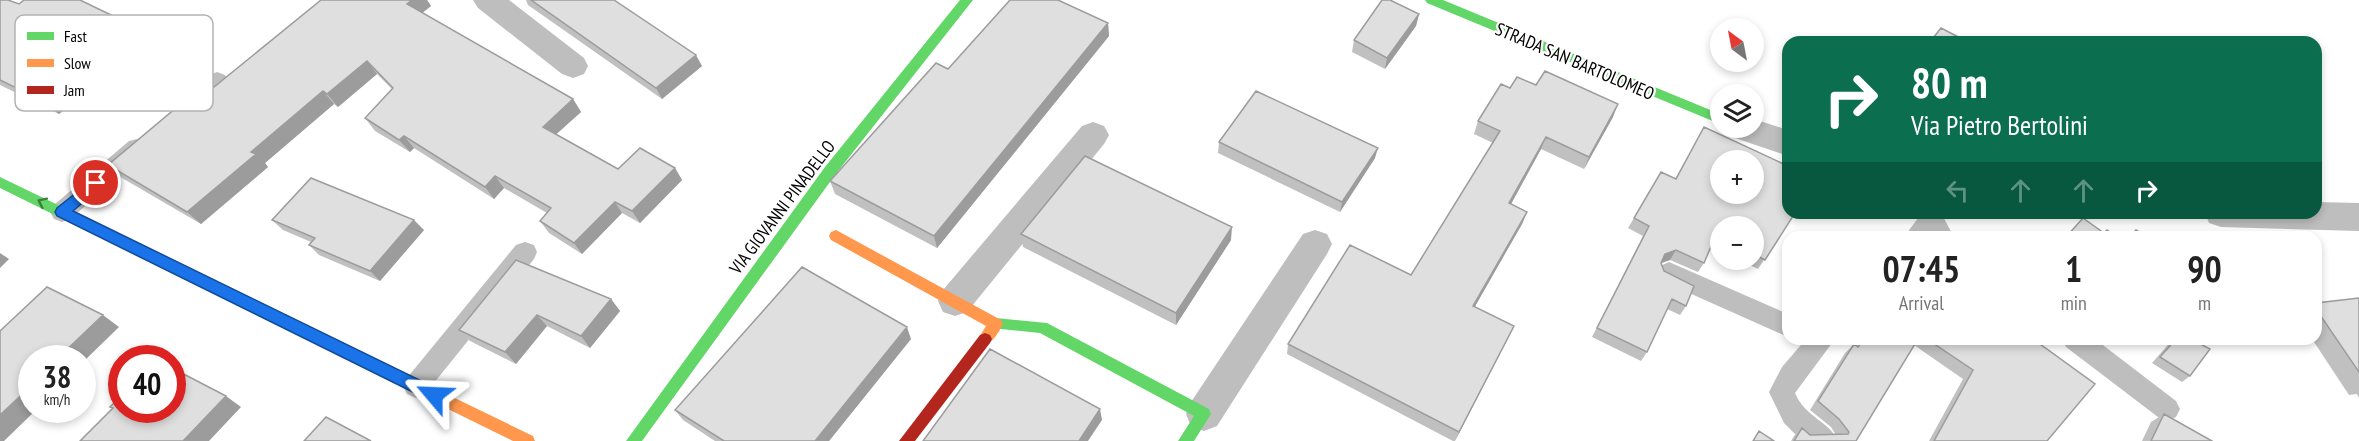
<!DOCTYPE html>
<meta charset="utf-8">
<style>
:root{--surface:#fff;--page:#f6f6f6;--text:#222;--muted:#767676}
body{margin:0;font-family:"PT Sans Narrow",sans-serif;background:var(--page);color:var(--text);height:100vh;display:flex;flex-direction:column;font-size:22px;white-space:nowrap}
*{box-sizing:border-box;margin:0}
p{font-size:20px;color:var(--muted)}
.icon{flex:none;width:33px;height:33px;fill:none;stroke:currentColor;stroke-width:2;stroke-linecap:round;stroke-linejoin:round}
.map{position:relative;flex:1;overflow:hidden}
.panel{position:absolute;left:1782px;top:231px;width:540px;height:114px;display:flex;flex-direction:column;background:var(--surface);border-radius:18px;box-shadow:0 3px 9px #0003}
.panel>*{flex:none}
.top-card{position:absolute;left:1782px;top:36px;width:540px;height:183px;border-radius:18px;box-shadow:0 3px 9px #0003;background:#0b6e4f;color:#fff;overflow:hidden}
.needle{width:39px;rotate:328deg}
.buttons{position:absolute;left:1710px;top:18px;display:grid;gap:12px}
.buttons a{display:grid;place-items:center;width:54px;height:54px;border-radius:50%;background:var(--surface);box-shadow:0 3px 9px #0003;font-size:30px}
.speed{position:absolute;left:18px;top:345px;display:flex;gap:12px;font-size:30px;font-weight:700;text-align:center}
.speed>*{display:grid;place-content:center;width:78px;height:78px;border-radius:50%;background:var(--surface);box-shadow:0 3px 9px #0003;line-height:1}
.speed small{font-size:15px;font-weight:400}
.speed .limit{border:9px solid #d22;background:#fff;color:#111}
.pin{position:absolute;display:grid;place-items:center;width:51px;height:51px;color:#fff;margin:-26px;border:3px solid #fff;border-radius:50%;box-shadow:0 2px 6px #0007}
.me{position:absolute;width:66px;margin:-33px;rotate:296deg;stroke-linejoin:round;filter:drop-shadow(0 0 4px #0008)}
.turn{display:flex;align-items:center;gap:21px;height:126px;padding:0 30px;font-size:27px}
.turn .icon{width:78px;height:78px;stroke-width:2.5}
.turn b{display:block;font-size:42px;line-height:51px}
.lanes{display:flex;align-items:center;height:57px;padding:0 30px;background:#0003;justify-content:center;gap:30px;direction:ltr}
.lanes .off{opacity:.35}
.eta{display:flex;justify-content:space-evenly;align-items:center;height:102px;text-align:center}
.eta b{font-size:36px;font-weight:800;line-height:42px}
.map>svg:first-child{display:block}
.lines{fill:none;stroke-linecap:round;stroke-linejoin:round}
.lane{fill:#bebebe;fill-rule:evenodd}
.street{fill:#bebebe;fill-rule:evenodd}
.fast{fill:#63d668;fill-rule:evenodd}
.slow{fill:#ff974d;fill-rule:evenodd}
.jam{fill:#b3261e;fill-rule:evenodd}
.wall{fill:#c0c0c0;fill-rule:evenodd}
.shaded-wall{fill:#9c9c9c}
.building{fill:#dfdfdf;stroke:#9c9c9c;stroke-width:1.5;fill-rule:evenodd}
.oneway{stroke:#3b803e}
.route{fill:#1a73e8;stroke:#114b97;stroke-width:1.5}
.labels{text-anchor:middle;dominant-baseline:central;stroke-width:4.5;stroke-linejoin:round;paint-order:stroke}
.street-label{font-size:18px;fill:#000;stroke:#fff}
.key{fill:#fff;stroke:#b2b2b2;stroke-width:1.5}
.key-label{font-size:16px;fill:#000}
</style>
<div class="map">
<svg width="2359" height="441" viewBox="0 0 2359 441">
<rect width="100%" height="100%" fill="#fff"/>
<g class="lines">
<path class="lane" d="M 217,72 L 225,75 L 228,81 C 220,96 196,118 179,112 L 176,106 C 183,93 203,77 217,72 Z
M 137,139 L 145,141 L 149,148 L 145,155 L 70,219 L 62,222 L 54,219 L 50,212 L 54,205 L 129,141 Z
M 1916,213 L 1941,213 L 1954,237 L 1904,237 L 1918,218 Z
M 525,242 L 534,245 L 537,252 L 534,259 L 425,394 L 416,398 L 407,394 L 403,386 L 407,378 L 516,245 Z
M 1669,262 L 1788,314 L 1788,337 L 1660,280 L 1657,273 L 1660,266 Z
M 1806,339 L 1835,339 L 1795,393 C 1805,417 1830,422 1838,441 L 1802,441 L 1784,423 L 1769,392 L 1782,367 Z
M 2062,339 L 2095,339 L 2176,401 L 2180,409 L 2176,417 L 2167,421 L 2158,417 L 2066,347 Z"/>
<path class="street" d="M 473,0 L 509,0 L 584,58 L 588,66 L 584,74 L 573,78 L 562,74 L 478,8 Z
M 1754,119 L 1788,130 L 1788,156 L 1732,137 L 1728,128 L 1754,128 Z
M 1093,122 L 1104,126 L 1109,135 L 1104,144 L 967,312 L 955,316 L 943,312 L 938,301 L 943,290 L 1082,126 Z
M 2316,202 L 2359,203 L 2359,231 L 2221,227 L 2209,223 L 2205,213 L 2316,213 Z
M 1315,230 L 1327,234 L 1332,244 L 1327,254 L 1217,426 L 1204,431 L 1191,426 L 1186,414 L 1191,402 L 1303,234 Z"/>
<path class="fast" d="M 960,0 L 973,0 L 835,175 L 642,441 L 626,441 L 825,167 Z
M 1425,0 L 1443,0 L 1720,114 L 1720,124 L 1427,3 Z
M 0,177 L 346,344 L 348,349 L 346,354 L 341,355 L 336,354 L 0,188 Z
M 996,318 L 1047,323 L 1209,409 L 1211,414 L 1194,441 L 1178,441 L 1194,416 L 1040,333 L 991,328 L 989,324 L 991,320 Z"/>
<path class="slow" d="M 836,230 L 1001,320 L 1003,324 C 999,332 993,342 985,345 L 980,343 L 978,339 L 986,326 L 831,240 L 829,236 L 831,232 Z
M 341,343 L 533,436 L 535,441 L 513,441 L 336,354 L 334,349 L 336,344 Z"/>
<path class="jam" d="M 985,333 L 990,335 L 992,339 L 990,343 L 915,441 L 899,441 L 980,335 Z"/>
</g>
<path class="wall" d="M 0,0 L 19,4 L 148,40 L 59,114 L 0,85 Z
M 321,0 L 427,0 L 431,6 L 422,13 L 573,99 L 581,112 L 556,134 L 618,169 L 675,168 L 682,180 L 640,223 L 622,213 L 582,254 L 549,233 L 540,221 L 547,213 L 504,188 L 494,199 L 414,148 L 410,152 L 375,131 L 365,118 L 392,89 L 377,74 L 338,107 L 334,104 L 265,163 L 268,167 L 201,224 L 122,178 L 108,165 L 214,87 Z
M 526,0 L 614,0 L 702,66 L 662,99 L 528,5 Z
M 1419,14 L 1416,26 L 1385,69 L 1352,52 L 1354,40 Z
M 1108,23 L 1109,36 L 937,248 L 835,194 L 830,181 L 948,69 Z
M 1510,88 L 1613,117 L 1584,169 L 1541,149 L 1511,204 L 1527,212 L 1522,224 L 1475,306 L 1509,336 L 1455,441 L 1453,441 L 1287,354 L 1288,344 L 1411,275 L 1493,143 L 1474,134 L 1478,121 Z
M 1704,127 L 1788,166 L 1788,213 L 1795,213 L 1758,269 L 1739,260 L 1754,260 L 1754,226 L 1720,226 L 1720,250 L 1712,245 L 1704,263 L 1698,272 L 1670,260 L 1661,263 L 1664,271 L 1694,286 L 1686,306 L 1680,315 L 1667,309 L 1647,352 L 1641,361 L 1592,337 L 1643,236 L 1628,228 L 1634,218 L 1661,172 L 1675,179 ZM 1720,160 L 1754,160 L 1754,194 L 1720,194 Z
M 1219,142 L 1375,158 L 1340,212 L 1218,153 Z
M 272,220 L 424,230 L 380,281 L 319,255 L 309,245 L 311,242 L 283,230 Z
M 1021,234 L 1231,240 L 1176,325 L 1023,247 Z
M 2359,298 L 2359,398 L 2357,394 L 2349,395 L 2312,339 L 2316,339 L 2316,303 Z
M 611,299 L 620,311 L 590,348 L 547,326 L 516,364 L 470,341 L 459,330 Z
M 911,339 L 829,441 L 715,441 L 683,420 L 675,410 Z
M 1863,339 L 2033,339 L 2047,441 L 1929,441 L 1963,379 L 1914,345 L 1856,441 L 1791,441 L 1794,436 L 1802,428 L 1810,435 L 1836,435 L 1831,427 L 1810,410 L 1845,353 L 1854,344 L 1857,346 Z
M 2173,339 L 2191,339 L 2190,376 L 2182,382 L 2152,363 Z
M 2164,414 L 2212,441 L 2142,441 L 2151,422 Z"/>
<path class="shaded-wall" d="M 412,0 L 427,0 L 431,6 L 417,17 L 407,4 Z
M 1419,14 L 1416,26 L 1385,69 L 1387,58 Z
M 1108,23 L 1109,36 L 937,248 L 934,236 Z
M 136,27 L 148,40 L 59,114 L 45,102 Z
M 696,55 L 702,66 L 662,99 L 656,88 Z
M 367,61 L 377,74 L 338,107 L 327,94 Z
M 323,91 L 334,104 L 265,163 L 268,167 L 201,224 L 187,212 L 251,152 Z
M 573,99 L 581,112 L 551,139 L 543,127 Z
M 1618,104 L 1613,117 L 1584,169 L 1589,157 Z
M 404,136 L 414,148 L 410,152 L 399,140 Z
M 1546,137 L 1541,149 L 1505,215 L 1509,203 Z
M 1378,148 L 1375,158 L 1340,212 L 1342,202 Z
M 675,168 L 682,180 L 640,223 L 632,211 Z
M 495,176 L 504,188 L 494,199 L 485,187 Z
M 615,202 L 622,213 L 582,254 L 574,243 Z
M 1527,212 L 1522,224 L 1469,317 L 1473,306 Z
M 414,220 L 424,230 L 380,281 L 370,271 Z
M 1232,227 L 1231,240 L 1176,325 L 1176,313 Z
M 1676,250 L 1670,260 L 1659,264 L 1665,254 Z
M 0,253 L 9,259 L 0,268 Z
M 611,299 L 620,311 L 590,348 L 581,336 Z
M 103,315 L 119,327 L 82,363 L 82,358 L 58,358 Z
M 537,315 L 547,326 L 516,364 L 505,352 Z
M 1514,326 L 1509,336 L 1455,441 L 1459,432 Z
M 907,327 L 911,339 L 829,441 L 815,441 Z
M 32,385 L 32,410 L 36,410 L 4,441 L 0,441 L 0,415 Z
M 226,396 L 241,407 L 209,441 L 183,441 Z
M 1100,409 L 1102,420 L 1088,441 L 1079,441 Z"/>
<path class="building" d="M 0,0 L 8,0 L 19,4 L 24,0 L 80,0 L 136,27 L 45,102 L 0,80 Z
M 321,0 L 412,0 L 407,4 L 573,99 L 543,127 L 618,169 L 640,148 L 675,168 L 632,211 L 615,202 L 574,243 L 540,221 L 551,208 L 495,176 L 485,187 L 404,136 L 399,140 L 365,118 L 393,88 L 367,61 L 327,94 L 323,91 L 251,152 L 256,154 L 187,212 L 108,165 L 207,82 L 214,87 Z
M 531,0 L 614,0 L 696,55 L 656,88 Z
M 1010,0 L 1058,0 L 1108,23 L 934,236 L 830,181 L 936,63 L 948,69 Z
M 1382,0 L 1390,0 L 1419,14 L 1387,58 L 1354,40 Z
M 1941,28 L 1968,42 L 1930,42 Z
M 1545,71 L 1618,104 L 1589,157 L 1546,137 L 1509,203 L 1527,212 L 1473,306 L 1514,326 L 1459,432 L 1288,344 L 1350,245 L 1411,275 L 1500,131 L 1478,121 L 1501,84 L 1510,88 L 1517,77 L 1536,85 Z
M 1256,91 L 1378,148 L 1342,202 L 1219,142 Z
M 1704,127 L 1788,166 L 1788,213 L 1795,213 L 1765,260 L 1754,254 L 1754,226 L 1720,226 L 1720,237 L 1716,235 L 1704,263 L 1676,250 L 1665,254 L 1661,263 L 1664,271 L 1694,286 L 1686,306 L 1672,299 L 1647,352 L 1597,328 L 1649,226 L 1634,218 L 1661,172 L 1676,179 ZM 1720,160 L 1754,160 L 1754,194 L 1720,194 Z
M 1085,156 L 1232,227 L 1176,313 L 1021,234 Z
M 311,178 L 414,220 L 370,271 L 309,245 L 315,238 L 272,220 Z
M 2083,218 L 2104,233 L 2107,230 L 2117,237 L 2066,237 Z
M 2136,230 L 2147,237 L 2129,237 Z
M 2160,234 L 2165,237 L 2157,237 Z
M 516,260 L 611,299 L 581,336 L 537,315 L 505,352 L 459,330 Z
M 802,267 L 907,327 L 815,441 L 724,441 L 675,410 Z
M 47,287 L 103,315 L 58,358 L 32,358 L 32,385 L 0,415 L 0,331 Z
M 2359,298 L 2359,372 L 2316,309 L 2316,303 Z
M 1864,339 L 1918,339 L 1856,441 L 1794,441 L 1802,428 L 1810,435 L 1848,434 L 1849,432 L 1839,419 L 1818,401 L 1854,344 L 1858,347 Z
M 1927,339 L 2033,339 L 2095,384 L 2047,441 L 1934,441 L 1973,370 Z
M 2176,339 L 2191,339 L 2210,349 L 2190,376 L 2160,357 Z
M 990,349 L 1100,409 L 1079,441 L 923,441 Z
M 172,368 L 226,396 L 183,441 L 80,441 L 113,408 L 110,407 L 122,395 L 122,410 L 172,410 Z
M 2164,414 L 2212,441 L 2151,441 Z
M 326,417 L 371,441 L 304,441 Z
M 1759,431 L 1774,441 L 1753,441 Z"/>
<defs><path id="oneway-chevron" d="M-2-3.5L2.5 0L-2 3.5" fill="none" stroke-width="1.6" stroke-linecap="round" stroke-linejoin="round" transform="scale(1.5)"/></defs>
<use class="oneway" href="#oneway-chevron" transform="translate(42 202) rotate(-154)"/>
<path class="route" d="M 96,177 L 103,183 L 101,187 L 73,211 L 440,390 L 442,395 L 440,400 L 434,402 L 429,400 L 57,216 L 55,212 L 57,208 Z"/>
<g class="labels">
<g class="street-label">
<text transform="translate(1575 61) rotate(23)">STRADA SAN BARTOLOMEO</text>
<text transform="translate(782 207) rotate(-53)">VIA GIOVANNI PINADELLO</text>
</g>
</g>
<rect x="15" y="15" width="198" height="96" rx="9" class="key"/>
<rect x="27" y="32" width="27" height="8" fill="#63d668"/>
<rect x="27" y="59" width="27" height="8" fill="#ff974d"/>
<rect x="27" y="86" width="27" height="8" fill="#b3261e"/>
<g class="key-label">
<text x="64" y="42">Fast</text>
<text x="64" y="69">Slow</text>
<text x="64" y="96">Jam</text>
</g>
</svg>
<div class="buttons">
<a><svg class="needle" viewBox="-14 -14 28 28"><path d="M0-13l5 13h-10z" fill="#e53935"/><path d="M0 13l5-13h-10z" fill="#767676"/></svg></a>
<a><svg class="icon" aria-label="layers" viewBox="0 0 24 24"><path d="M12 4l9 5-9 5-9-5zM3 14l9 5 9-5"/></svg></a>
<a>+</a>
<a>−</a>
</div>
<div class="speed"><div>38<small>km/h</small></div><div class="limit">40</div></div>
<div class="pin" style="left:96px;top:183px;background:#d93025"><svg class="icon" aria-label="arrive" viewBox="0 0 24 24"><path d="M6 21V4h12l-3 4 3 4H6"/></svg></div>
<svg class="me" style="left:434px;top:395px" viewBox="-20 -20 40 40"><path d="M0-17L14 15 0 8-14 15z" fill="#1a73e8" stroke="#fff" stroke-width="4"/></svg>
<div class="top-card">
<div class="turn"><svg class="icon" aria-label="right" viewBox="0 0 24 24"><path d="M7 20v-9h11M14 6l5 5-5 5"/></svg><div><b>80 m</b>Via Pietro Bertolini</div></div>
<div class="lanes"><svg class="icon off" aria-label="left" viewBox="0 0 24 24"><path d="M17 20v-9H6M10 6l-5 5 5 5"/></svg><svg class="icon off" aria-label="ahead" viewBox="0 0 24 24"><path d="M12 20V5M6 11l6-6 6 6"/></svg><svg class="icon off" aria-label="ahead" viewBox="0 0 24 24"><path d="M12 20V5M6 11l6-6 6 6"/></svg><svg class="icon" aria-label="right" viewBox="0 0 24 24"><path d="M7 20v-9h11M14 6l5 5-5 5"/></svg></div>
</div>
<section class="panel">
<div class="eta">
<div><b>07:45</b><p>Arrival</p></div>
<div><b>1</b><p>min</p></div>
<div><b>90</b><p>m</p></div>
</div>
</section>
</div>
